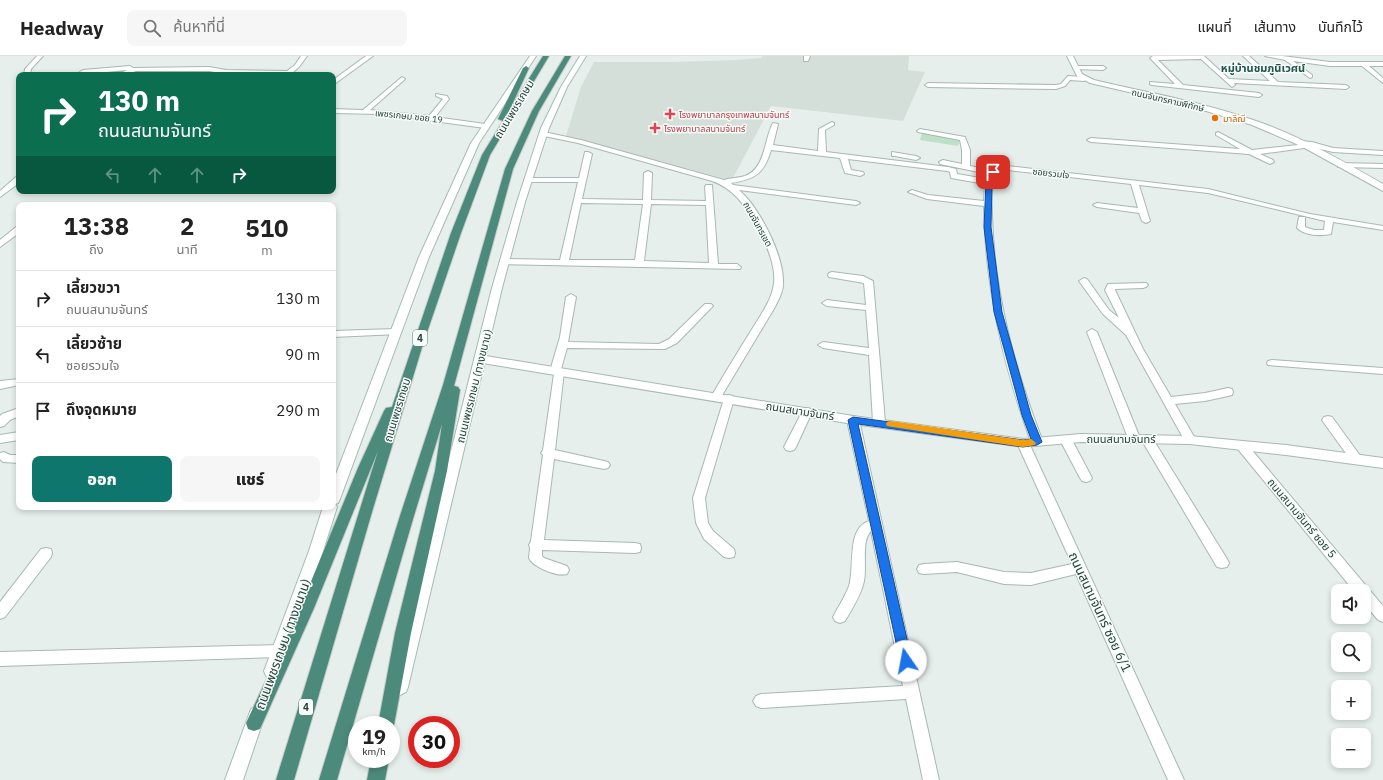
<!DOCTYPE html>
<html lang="th">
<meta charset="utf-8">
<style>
:root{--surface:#fff;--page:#f6f6f6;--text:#222;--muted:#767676;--line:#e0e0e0;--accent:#0f766e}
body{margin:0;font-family:"IBM Plex Sans","Noto Sans Thai",sans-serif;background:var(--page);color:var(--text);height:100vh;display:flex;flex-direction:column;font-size:15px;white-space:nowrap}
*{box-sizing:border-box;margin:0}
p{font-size:13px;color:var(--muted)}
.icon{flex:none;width:22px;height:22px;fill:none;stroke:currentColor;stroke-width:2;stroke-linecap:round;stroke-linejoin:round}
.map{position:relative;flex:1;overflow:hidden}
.details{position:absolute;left:16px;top:146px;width:320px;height:308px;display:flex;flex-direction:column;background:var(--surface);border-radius:8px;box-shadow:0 2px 6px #0003}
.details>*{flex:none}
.banner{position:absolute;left:16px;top:16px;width:320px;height:122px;border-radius:8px;box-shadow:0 2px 6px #0003;background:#0b6e4f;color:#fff;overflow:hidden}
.controls{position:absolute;left:1331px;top:528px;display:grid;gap:8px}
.controls a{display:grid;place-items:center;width:40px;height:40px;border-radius:8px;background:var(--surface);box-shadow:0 2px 6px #0003;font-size:20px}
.speed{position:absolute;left:348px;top:660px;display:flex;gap:8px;font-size:20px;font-weight:700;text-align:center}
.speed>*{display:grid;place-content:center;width:52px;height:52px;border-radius:50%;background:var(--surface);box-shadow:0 2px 6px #0003;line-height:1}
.speed small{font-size:10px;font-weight:400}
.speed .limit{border:6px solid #d22;background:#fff;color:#111}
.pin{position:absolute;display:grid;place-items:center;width:34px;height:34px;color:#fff;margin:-17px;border-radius:8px;box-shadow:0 2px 6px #0006}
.me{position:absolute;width:44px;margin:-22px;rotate:348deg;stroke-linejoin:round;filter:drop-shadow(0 0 3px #0008)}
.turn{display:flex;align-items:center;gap:14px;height:84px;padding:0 16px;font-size:18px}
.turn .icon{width:52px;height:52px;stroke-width:2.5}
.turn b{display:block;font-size:28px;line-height:34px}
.lanes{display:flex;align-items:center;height:38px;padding:0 16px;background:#0003;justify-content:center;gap:20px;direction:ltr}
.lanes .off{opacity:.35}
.eta{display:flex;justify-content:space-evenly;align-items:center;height:68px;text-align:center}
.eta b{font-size:24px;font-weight:800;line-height:28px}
.cta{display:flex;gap:8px;margin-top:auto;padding:8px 16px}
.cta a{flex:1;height:46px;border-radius:8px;background:var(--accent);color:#fff;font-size:16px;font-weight:800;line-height:46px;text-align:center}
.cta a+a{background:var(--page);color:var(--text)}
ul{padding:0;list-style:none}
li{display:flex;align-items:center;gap:12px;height:56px;padding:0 16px;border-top:1px solid var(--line)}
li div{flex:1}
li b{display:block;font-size:15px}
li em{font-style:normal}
header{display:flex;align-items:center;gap:24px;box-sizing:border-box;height:56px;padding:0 20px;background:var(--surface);border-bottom:1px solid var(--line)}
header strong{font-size:19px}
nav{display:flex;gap:22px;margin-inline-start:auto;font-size:14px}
.search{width:280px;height:36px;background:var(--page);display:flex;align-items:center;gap:10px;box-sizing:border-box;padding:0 14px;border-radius:8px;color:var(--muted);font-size:15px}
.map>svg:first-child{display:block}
.built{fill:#d4dfda}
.green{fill:#bfe0c8}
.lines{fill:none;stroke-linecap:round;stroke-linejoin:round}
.minor-casing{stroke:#a8b8b2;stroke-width:2}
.tertiary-casing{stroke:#a8b8b2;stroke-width:2}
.secondary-casing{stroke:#a4bbb3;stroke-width:2}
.trunk-casing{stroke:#c2cac8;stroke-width:2}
.minor{fill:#fff;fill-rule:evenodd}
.tertiary{fill:#fff;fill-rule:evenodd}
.secondary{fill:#fff;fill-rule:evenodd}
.trunk{fill:#4c8a7c;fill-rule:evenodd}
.route{fill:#1a73e8;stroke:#114b97}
.slow{fill:#f59e0b}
.health-dot{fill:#e0444e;stroke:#f7fbf9;stroke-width:1.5}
.food-dot{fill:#e8710a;stroke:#f7fbf9;stroke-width:1.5}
.labels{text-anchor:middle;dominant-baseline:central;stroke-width:3;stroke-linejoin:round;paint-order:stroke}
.far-street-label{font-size:9px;fill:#24423a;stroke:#f7fbf9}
.far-health-label{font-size:9px;fill:#be3a42;stroke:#f7fbf9;text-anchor:start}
.far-food-label{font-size:9px;fill:#c56008;stroke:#f7fbf9;text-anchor:start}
.shield{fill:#f7fbf9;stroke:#637a73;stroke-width:1}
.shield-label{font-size:10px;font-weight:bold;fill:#24423a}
.far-quarter-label{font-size:11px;font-weight:bold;fill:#1f5548;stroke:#f7fbf9}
.street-label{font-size:11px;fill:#24423a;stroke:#f7fbf9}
.near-street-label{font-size:13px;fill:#24423a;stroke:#f7fbf9}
</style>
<header>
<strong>Headway</strong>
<div class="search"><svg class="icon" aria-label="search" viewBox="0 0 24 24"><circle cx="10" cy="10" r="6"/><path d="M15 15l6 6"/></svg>ค้นหาที่นี่</div>
<nav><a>แผนที่</a><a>เส้นทาง</a><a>บันทึกไว้</a></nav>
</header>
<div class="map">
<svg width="1383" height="724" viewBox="0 0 1383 724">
<rect width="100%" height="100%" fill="#e6efeb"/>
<path class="built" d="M 763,0 L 909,0 L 908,14 L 925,16 L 903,65 L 771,50 L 733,122 L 726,123 L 566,80 L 581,31 L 594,6 L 674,6 L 736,4 L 761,2 Z"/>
<path class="green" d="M 922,77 L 960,82 L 958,90 L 920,84 Z"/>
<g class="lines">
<g class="minor-casing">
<path id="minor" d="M 37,0 L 43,0 L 31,13 L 30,19 L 24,19 L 25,13 Z
M 301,0 L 307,0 L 299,11 L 290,19 L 226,18 L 209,15 L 136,15 L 125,19 L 117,19 L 127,14 L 75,19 L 83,14 L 130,10 L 133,12 L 209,11 L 226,14 L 287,15 L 295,9 Z
M 366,0 L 373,0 L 333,29 L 333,24 Z
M 804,0 L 810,0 L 808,5 L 804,5 Z
M 1153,0 L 1204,0 L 1229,23 L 1270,25 L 1243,0 L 1249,0 L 1278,26 L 1346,29 L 1349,31 L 1346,33 L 1234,27 L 1235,29 L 1232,31 L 1201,3 L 1158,4 L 1183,29 L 1259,37 L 1262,39 L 1259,41 L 1152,29 L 1150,28 L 1150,26 L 1175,28 L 1151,3 L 1150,2 Z
M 1265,0 L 1282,0 L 1330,6 L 1383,6 L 1383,10 L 1369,10 L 1383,22 L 1383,27 L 1362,10 L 1330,10 L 1293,5 L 1312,19 L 1312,21 L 1310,22 L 1285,4 Z
M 1076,10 L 1103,10 L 1106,12 L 1103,14 L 1074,13 L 1074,11 Z
M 1068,20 L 1084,21 L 1087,23 L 1084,25 L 1070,24 L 1065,30 L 1056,33 L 928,31 L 925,29 L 928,27 L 1056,29 L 1061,28 Z
M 402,21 L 405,23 L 404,24 L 370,54 L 429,60 L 443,43 L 436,40 L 436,38 L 447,40 L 449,43 L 435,61 L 485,68 L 488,70 L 485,72 L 382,58 L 333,57 L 333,53 L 363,54 Z
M 832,66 L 834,67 L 834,69 L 825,74 L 826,96 L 948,111 L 956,113 L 957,118 L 986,123 L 988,118 L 940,108 L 939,106 L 943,104 L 962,108 L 962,94 L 960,84 L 918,76 L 917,75 L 920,73 L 965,81 L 970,94 L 970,110 L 991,114 L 993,111 L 1007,110 L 1208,133 L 1310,158 L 1383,170 L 1383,174 L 1333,166 L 1331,178 C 1321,180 1305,180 1297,172 L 1299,161 L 1305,161 L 1305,171 L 1314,174 L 1324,174 L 1325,165 L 1208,137 L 1139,129 L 1150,165 L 1146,167 L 1142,165 L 1139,157 L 1097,151 L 1093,149 L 1097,147 L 1138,152 L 1131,128 L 1007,114 L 998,115 C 989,127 992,145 992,159 C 994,238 1015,313 1043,386 L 1041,389 L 1033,389 L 1031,386 C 1003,309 985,232 984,150 L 927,143 L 908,136 L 912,134 L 928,139 L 984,145 L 985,128 L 951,122 L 950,116 L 947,115 L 848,103 L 851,114 L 863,116 L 864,118 L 860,120 L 845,117 L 840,102 L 771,94 C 764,118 755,123 731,127 L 733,129 L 856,145 L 860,147 L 856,149 L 739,134 C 759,151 783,198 783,225 C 784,234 779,243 775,251 L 721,341 L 720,344 L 712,344 L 711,341 C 723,320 736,299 749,278 C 758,263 772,245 774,227 C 776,208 765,185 756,169 C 745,149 734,133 712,125 L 578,87 L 544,80 L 541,78 L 544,76 L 581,84 L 724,124 C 731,122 739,122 745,120 C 766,112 764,83 773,67 L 778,68 L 773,89 L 818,95 L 819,73 Z
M 1218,76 L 1252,94 L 1298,89 L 1296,87 L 1300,85 L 1312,86 L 1333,92 L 1383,95 L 1383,99 L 1333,96 L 1307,90 L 1304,92 L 1260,98 L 1273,104 L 1274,106 L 1270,108 L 1249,98 L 1091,86 L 1087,84 L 1091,82 L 1240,93 L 1216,79 L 1216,77 Z
M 585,96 L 588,96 L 592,98 L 582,143 L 643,144 L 644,117 L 648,115 L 652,117 L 651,144 L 706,145 L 705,131 L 706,129 L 712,129 L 718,208 L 737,208 L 741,211 L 740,213 L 501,208 L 500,206 L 504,203 L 560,204 L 578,126 L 528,126 L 524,124 L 528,122 L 579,122 ZM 581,147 L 643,148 L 635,204 L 569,204 ZM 651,148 L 706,149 L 709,207 L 644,205 Z
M 892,96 L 916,100 L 920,102 L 916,104 L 895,100 L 892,100 Z
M 1338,107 L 1383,108 L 1383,112 L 1341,111 L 1338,111 Z
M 16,121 L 19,121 L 19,127 L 0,141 L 0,135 Z
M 16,171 L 19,171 L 19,177 L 0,191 L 0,184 Z
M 832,216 L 863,220 L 873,225 L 885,366 L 883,369 L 875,369 L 873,366 L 869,299 L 823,292 L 818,289 L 823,286 L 869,292 L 866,254 L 827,250 L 822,247 L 827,244 L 866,249 L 864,227 L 829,221 L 828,219 L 829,217 Z
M 1084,222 L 1087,223 L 1109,254 L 1119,262 L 1105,234 L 1108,228 L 1146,227 L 1148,229 L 1146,231 L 1143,232 L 1115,233 L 1115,234 L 1143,293 L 1171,341 L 1205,337 L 1228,332 L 1232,333 L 1233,336 L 1232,339 L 1228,340 L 1205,345 L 1175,348 L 1196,384 L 1194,387 L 1186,387 L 1126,279 L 1103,258 L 1079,225 Z
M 571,238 L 576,241 L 568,286 L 659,288 L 669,283 L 705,248 L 711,248 L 713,250 L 677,287 L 665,293 L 567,292 L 561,313 L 564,316 L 555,394 L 604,405 L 608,406 L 610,409 L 608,412 L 604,413 L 554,403 L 544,484 L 635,487 L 640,488 L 641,492 L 640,496 L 635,497 L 542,494 L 542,500 L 544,502 L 567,510 L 569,514 L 567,518 C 557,521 533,511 529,502 L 530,492 L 529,489 L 531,485 L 543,399 L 541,397 L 543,394 L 554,318 L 550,315 L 560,281 L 566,241 Z
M 396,273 L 401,276 L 399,278 L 333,281 L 333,275 Z
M 1092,273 L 1097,276 L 1140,382 L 1138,385 L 1130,385 L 1128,382 L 1087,276 Z
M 1272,304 L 1383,312 L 1383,318 L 1268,309 L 1267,307 L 1268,305 Z
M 19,323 L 19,329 L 0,333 L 0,325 Z
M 729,339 L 733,340 L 734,343 L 705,442 L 708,467 L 713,475 L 734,493 L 735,497 L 734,501 L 729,502 L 724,501 L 704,483 L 696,467 L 693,442 L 724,343 L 725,340 Z
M 19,352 L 19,360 L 10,364 L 4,370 L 0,371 L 0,360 L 2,358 Z
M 807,352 L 811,353 L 812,356 L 796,391 L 794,394 L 790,395 L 786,394 L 784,391 L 802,356 L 803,353 Z
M 853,360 L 857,361 L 859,364 L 939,724 L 923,724 L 906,643 L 761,652 L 756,650 L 753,645 L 756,640 L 761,638 L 903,630 L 871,475 C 861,485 867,511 864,525 C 861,539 852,553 845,565 L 840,567 L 835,565 L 833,561 C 838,551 845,541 849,530 C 855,512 846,472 869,465 L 847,364 L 849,361 Z
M 1328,360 L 1332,361 L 1361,401 L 1363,404 L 1361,407 L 1357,408 L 1353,407 L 1324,367 L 1322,364 L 1324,361 Z
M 19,376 L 19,384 L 0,387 L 0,379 Z
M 1147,379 L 1151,380 L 1227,503 L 1229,507 L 1227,511 L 1222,512 L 1217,511 L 1141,383 L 1143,380 Z
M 1066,380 L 1070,381 L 1072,384 L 1092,422 L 1090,425 L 1086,426 L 1082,425 L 1080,422 L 1060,384 L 1062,381 Z
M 1023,383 L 1027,384 L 1029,387 L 1184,724 L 1168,724 L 1076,518 L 1031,529 L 1004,528 L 957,516 L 924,518 L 919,517 L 917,513 L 919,509 L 924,508 L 957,506 L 1004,516 L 1031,517 L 1072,508 L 1017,387 L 1019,384 Z
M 1241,385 L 1245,386 L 1383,550 L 1383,566 L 1378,564 L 1364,547 L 1364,535 L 1354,535 L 1237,392 L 1235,389 L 1237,386 Z
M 4,396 L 10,399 L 19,399 L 19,407 L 3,406 L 0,403 L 0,397 Z
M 46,492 L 51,493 L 52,497 L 51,501 L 5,561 L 0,563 L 0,546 L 41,493 Z
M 279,589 L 284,590 L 286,595 L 284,600 L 279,601 L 0,610 L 0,596 Z"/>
</g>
<g class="tertiary-casing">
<path id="tertiary" d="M 1067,0 L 1073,0 L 1082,18 L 1094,24 C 1148,37 1203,46 1256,65 C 1300,80 1342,105 1383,128 L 1383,135 L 1301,90 L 1252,69 L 1193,51 L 1090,27 L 1077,20 Z
M 480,299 L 853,360 L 1023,383 L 1081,378 L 1190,380 L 1286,389 L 1383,402 L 1383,412 L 1286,399 L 1190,388 L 1081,386 L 1023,391 L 853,368 L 476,306 L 474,303 L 476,300 Z"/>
</g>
<g class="secondary-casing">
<path id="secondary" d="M 530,0 L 536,0 L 479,87 L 429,201 L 340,443 L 338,447 L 335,448 L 337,451 L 323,495 L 280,615 L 278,620 L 272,622 L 266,620 L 264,615 L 309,495 L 323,451 L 333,451 L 333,426 L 419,201 L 471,87 Z
M 580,0 L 586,0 L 567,31 L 549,72 L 525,146 L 502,232 L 408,631 L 406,636 L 400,639 L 394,636 L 392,631 L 492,232 L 517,146 L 541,72 L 561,31 Z
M 257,651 L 263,653 L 265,659 L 243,724 L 225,724 L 251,653 Z"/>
</g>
<g class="trunk-casing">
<path id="trunk" d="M 543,0 L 549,0 L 490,99 L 461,177 L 423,288 L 372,456 L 294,724 L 276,724 L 378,395 L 314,552 L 260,673 L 254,675 L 248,673 L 246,667 L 300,552 L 358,412 L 384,355 L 386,352 L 392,351 L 451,177 L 482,99 L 503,65 L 498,63 L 523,12 L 526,10 L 529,12 L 510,53 Z
M 565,0 L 571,0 L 539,55 L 513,113 L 454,330 L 458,331 L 460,334 L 447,415 L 411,577 L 394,669 L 391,675 L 391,669 L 378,669 L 395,577 L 435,415 L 442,368 L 413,463 L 337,724 L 319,724 L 399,463 L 443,329 L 505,113 L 532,55 Z
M 371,703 L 389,703 L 385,724 L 367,724 Z"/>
</g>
<use href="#minor" class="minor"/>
<use href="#tertiary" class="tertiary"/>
<use href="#secondary" class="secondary"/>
<use href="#trunk" class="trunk"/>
</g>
<path class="route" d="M 991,114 L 996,116 L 992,126 L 991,171 L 1002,256 L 1031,359 L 1042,386 L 1037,389 L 1023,391 L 858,368 L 912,605 L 910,609 L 906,611 L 901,609 L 900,605 L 848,364 L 853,361 L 1023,384 L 1031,383 L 1022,359 L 994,256 L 984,171 L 986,126 Z"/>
<path class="slow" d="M 891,365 L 1023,384 L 1031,383 L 1036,387 L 1035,389 L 1023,391 L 887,370 L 886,368 L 887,366 Z"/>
<g class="health-dot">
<path d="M668 52h4v4h4v4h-4v4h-4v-4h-4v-4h4z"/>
<path d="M653 66h4v4h4v4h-4v4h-4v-4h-4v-4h4z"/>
</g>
<circle class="food-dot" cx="1215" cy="62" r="4"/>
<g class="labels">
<g class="far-street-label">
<text transform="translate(1168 44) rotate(13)">ถนนจันทรคามพิทักษ์</text>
<text transform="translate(409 60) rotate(6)">เพชรเกษม ซอย 19</text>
<text transform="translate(1051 117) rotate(6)">ซอยรวมใจ</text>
<text transform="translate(758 168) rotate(61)">ถนนจันทรเขต</text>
</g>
<g class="far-health-label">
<text x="679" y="58">โรงพยาบาลกรุงเทพสนามจันทร์</text>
<text x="664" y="72">โรงพยาบาลสนามจันทร์</text>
</g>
<g class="far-food-label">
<text x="1223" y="62">มาลิณี</text>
</g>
<g class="shield">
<rect x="413" y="274" width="14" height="16" rx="3"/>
<rect x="299" y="643" width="14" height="16" rx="3"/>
</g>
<g class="shield-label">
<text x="420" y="282">4</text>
<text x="306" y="651">4</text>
</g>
<g class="far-quarter-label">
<text x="1263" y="12">หมู่บ้านชมภูนิเวศน์</text>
</g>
<g class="street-label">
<text transform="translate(514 53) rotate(-59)">ถนนเพชรเกษม</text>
<text transform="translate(474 330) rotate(-76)">ถนนเพชรเกษม (ทางขนาน)</text>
<text transform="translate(397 354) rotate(-73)">ถนนเพชรเกษม</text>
<text transform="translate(800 355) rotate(9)">ถนนสนามจันทร์</text>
<text x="1121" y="383">ถนนสนามจันทร์</text>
<text transform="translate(1302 462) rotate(50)">ถนนสนามจันทร์ ซอย 5</text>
</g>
<g class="near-street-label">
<text transform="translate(1100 556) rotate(65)">ถนนสนามจันทร์ ซอย 6/1</text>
<text transform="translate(283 588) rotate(-70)">ถนนเพชรเกษม (ทางขนาน)</text>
</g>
</g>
</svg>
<div class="controls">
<a><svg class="icon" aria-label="sound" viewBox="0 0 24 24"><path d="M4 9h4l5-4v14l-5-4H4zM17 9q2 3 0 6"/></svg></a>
<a><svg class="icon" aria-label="search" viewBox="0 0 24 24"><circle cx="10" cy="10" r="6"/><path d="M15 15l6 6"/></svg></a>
<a>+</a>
<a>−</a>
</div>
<div class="speed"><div>19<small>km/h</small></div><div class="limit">30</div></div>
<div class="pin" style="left:993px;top:116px;background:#d93025"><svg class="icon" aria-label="arrive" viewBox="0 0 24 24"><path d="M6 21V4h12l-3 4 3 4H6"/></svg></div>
<svg class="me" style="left:906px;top:605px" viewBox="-20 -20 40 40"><circle r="19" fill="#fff"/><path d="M0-13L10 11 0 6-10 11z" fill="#1a73e8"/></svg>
<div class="banner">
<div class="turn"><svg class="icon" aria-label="right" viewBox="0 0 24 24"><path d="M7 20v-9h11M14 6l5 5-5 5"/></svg><div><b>130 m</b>ถนนสนามจันทร์</div></div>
<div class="lanes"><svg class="icon off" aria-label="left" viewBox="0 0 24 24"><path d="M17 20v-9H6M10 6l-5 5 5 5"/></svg><svg class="icon off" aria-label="ahead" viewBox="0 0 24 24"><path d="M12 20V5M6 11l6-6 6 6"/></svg><svg class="icon off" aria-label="ahead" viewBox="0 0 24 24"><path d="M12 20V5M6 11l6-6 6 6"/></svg><svg class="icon" aria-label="right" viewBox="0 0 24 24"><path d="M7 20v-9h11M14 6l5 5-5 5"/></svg></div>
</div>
<section class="details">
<div class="eta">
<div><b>13:38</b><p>ถึง</p></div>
<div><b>2</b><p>นาที</p></div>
<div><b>510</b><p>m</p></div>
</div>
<ul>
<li><svg class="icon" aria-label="right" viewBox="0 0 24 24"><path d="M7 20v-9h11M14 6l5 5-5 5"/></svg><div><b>เลี้ยวขวา</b><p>ถนนสนามจันทร์</p></div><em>130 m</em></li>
<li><svg class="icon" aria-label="left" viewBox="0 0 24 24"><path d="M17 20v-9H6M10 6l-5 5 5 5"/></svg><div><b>เลี้ยวซ้าย</b><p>ซอยรวมใจ</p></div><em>90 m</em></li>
<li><svg class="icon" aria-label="arrive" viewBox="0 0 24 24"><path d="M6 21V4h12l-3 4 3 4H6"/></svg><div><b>ถึงจุดหมาย</b></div><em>290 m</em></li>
</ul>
<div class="cta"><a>ออก</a><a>แชร์</a></div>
</section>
</div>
